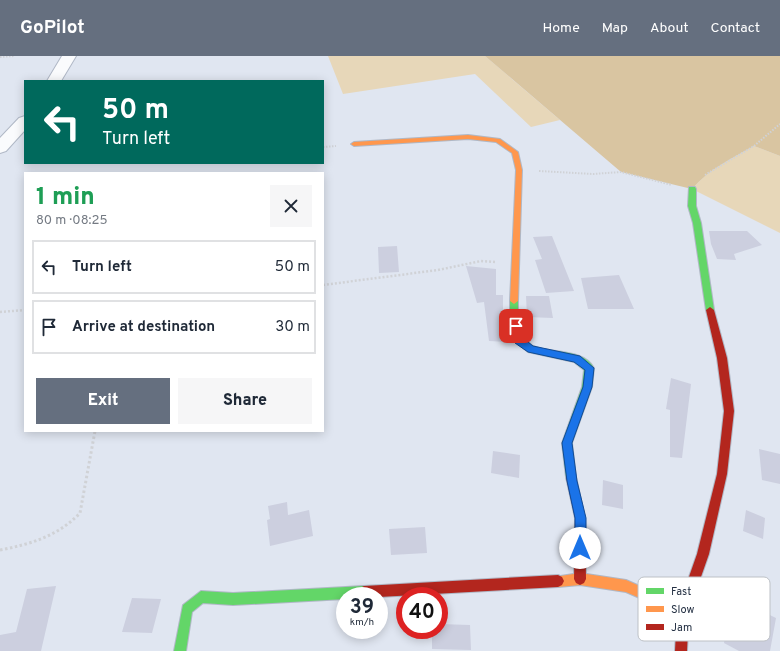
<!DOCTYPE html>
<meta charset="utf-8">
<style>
:root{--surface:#fff;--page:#f6f6f7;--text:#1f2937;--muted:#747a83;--line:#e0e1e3;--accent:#656f7f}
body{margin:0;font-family:Overpass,sans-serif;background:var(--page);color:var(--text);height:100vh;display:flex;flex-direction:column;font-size:15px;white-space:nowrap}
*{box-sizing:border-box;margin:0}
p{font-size:13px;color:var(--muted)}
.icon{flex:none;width:22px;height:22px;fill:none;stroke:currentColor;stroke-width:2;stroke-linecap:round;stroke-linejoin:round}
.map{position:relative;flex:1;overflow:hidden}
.side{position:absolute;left:24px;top:116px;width:300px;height:260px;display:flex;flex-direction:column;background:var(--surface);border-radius:0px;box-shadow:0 2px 10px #0003}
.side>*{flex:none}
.banner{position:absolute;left:24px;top:24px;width:300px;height:84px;border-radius:0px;box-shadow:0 2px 10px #0003;background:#00695c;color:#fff;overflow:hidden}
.speed{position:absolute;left:336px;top:531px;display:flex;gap:8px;font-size:20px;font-weight:700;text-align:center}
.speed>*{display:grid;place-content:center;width:52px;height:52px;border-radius:50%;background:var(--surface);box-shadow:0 2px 10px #0003;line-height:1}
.speed small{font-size:10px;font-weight:400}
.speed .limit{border:6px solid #d22;background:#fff;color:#111}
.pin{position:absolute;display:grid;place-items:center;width:34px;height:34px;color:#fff;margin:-17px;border-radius:8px;box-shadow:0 2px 6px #0006}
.me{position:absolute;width:44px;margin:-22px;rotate:0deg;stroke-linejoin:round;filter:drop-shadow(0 0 3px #0008)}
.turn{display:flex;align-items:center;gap:14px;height:84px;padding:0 12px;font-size:18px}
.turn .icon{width:52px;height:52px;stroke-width:2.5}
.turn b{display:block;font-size:28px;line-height:34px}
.round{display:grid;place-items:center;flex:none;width:42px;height:42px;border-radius:0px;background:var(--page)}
.summary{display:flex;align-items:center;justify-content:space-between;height:68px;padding:0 12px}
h1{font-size:24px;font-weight:800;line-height:30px;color:#1e9e55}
.button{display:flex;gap:8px;margin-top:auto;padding:8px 12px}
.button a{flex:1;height:46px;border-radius:0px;background:var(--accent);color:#fff;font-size:16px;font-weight:800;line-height:46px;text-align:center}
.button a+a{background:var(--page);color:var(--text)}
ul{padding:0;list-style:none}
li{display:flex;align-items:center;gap:12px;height:54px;margin:0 8px 6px;padding:0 4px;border:2px solid var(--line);border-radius:0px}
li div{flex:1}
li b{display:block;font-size:15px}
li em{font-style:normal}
header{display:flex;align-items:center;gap:24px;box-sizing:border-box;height:56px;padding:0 20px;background:var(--accent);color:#fff}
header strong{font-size:19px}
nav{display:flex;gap:22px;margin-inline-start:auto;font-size:14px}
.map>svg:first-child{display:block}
.green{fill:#e7d7b9}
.forest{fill:#d9c5a1}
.building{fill:#cccfdf}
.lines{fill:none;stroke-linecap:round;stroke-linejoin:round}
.street-casing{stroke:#b0b8c6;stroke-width:2}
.fast-casing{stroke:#b0b8c6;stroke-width:2}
.slow-casing{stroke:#b0b8c6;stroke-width:2}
.jam-casing{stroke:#b0b8c6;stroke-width:2}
.path-far2{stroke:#d0d2d6;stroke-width:2;stroke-dasharray:1.5 1.5;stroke-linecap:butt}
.path-far1{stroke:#d0d2d6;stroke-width:2.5;stroke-dasharray:2 2;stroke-linecap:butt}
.path{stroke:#d0d2d6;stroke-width:3;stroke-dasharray:2.5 2.5;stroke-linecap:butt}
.street{fill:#fafbfd;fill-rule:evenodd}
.fast{fill:#63d668;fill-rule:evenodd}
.slow{fill:#ff974d;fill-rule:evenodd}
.jam{fill:#b3261e;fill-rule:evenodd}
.route{fill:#1a73e8;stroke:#114b97}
.key{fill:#fff;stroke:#bdc1c6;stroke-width:1}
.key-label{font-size:11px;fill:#232f42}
</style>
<header>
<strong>GoPilot</strong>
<nav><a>Home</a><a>Map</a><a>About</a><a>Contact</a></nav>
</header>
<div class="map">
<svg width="780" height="595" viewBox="0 0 780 595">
<rect width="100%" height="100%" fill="#e0e6f1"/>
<path class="green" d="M 328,0 L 485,0 L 560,64 L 531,71 L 475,18 L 343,38 Z
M 754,90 L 780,100 L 780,177 L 692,133 C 709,113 731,103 754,90 Z"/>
<path class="forest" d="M 485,0 L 780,0 L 780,100 L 754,90 C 731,103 709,113 692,133 L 621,116 Z"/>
<path class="building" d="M 709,175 L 747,175 L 762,189 L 734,198 L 736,204 L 717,203 L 711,188 Z
M 552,180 L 574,235 L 546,237 L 535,204 L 542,203 L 533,181 Z
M 397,190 L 399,216 L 379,217 L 378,191 Z
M 466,210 L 496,213 L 496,239 L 503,239 L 503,256 L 507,286 L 489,285 L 484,246 L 477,247 Z
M 619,219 L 634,253 L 588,253 L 581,222 Z
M 526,240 L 549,240 L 553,262 L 527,261 Z
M 671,322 L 691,328 L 682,402 L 670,401 L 670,354 L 666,353 Z
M 759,393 L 780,398 L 780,428 L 762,424 Z
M 493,395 L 520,399 L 519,422 L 491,417 Z
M 603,424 L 623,429 L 623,453 L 602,449 Z
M 287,446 L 288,459 L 309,454 L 313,480 L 270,490 L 267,464 L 270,463 L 268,450 Z
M 746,454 L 765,462 L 763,483 L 743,475 Z
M 425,471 L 427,497 L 391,499 L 389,473 Z
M 56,530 L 41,595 L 0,595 L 0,579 L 16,576 L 27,533 Z
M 132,542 L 161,543 L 152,577 L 122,576 Z
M 735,542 L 776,562 L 770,595 L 739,595 L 724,587 L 731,550 L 733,551 Z
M 439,568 L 470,569 L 471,594 L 432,593 L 432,574 L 439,574 Z"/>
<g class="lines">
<g class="street-casing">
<path id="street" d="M 62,0 L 76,0 L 61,25 L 47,25 Z
M 25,60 L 25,74 L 6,95 L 0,97 L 0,82 L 19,62 Z"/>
</g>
<g class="fast-casing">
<path id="fast" d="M 689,131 L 695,131 L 696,133 L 696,150 L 701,167 L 714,254 L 710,257 L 706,254 L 693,167 L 688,150 Z
M 514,242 L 518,245 L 518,256 L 523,282 C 526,285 530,288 533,290 C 551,298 583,292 594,312 L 592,331 L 572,387 L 576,421 L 575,424 L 571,426 L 567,424 L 566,421 L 562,387 L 582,331 L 584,314 L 574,306 L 528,296 L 516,286 L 510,256 L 510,245 Z
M 364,530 L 368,532 L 370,536 L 368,540 L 345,540 L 345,543 L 233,549 L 203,547 L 192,556 L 186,595 L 174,595 L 183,549 L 201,535 L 233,537 Z"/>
</g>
<g class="slow-casing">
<path id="slow" d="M 468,79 L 500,83 L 518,96 L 522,114 L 518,245 L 514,248 L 510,245 L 516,114 L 512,97 L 496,86 L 468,83 L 354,90 L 351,88 L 354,86 Z
M 580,517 L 626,524 L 687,551 L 689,555 L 687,559 L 683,561 L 626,536 L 580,529 L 558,531 L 554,529 L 552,525 L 554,521 Z"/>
</g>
<g class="jam-casing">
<path id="jam" d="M 710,251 L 714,254 L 727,302 L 734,355 L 727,418 L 709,498 L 689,555 L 687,595 L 675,595 L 677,555 L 697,498 L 717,418 L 724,355 L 717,302 L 706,254 Z
M 571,416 L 575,418 L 576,421 L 585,462 L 586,523 L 584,527 L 580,529 L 576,527 L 574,523 L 575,462 L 566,421 L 567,418 Z
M 558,519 L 562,521 L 564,525 L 562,529 L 558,531 L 379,541 L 360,540 L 358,536 L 360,532 L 364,530 Z"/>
</g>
<path class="path-far2" d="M 0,1 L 14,0
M 323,91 L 336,90
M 539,115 L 593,118 L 621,116 L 672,129
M 705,119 L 754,90 L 780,68"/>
<path class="path-far1" d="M 323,229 L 438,214 L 481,205 L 495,206
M 0,256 L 25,254"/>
<path class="path" d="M 0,494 C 31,488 58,480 80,457 L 95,375"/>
<use href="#street" class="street"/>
<use href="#fast" class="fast"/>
<use href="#slow" class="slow"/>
<use href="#jam" class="jam"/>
</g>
<path class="route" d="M 516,267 L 521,270 L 523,282 L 533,290 L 580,300 L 594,312 L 592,331 L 572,387 L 577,425 L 586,462 L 586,492 L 584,496 L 580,498 L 576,496 L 575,492 L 575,462 L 567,425 L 562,387 L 583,331 L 585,314 L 574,306 L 528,296 L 515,287 L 512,270 Z"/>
<rect x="638" y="521" width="132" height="64" rx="6" class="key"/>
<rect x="646" y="532" width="18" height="6" fill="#63d668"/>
<rect x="646" y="550" width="18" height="6" fill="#ff974d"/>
<rect x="646" y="568" width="18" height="6" fill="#b3261e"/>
<g class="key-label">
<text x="671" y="539">Fast</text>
<text x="671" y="557">Slow</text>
<text x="671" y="575">Jam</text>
</g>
</svg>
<div class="speed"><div>39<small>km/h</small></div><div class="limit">40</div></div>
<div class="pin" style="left:516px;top:270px;background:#d93025"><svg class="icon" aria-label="arrive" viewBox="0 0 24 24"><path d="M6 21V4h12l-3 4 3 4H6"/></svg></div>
<svg class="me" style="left:580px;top:492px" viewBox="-20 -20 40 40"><circle r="19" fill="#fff"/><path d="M0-13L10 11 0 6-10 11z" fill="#1a73e8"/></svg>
<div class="banner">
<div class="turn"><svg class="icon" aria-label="left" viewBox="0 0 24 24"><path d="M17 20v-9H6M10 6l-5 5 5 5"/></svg><div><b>50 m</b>Turn left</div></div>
</div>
<section class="side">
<div class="summary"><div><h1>1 min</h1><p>80 m · 08:25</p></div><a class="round"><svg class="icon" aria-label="close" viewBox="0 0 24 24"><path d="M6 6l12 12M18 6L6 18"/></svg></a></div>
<ul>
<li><svg class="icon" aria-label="left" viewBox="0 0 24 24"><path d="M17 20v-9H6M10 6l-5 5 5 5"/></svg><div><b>Turn left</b></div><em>50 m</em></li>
<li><svg class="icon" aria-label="arrive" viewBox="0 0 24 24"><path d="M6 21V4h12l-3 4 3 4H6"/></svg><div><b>Arrive at destination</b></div><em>30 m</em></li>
</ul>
<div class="button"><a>Exit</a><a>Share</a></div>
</section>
</div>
